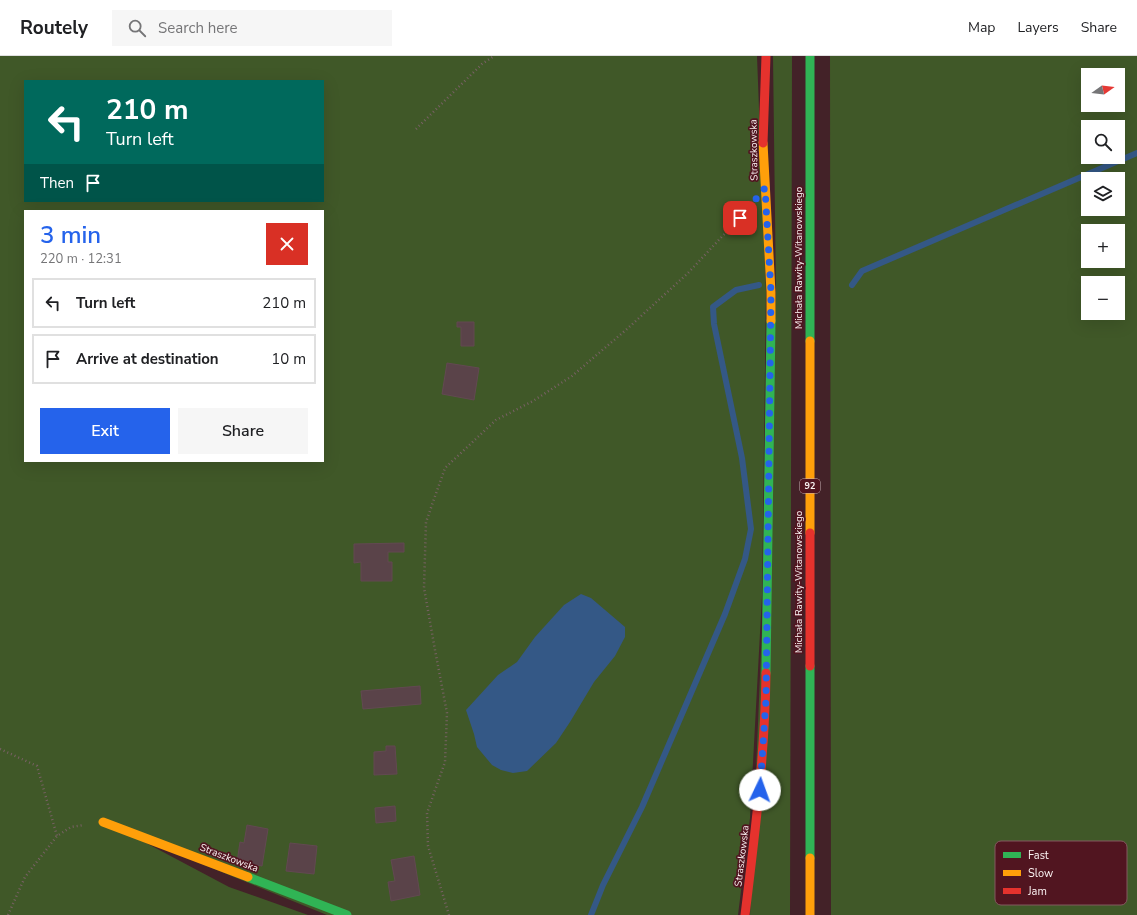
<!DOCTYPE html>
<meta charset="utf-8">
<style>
:root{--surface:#fff;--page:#f6f6f6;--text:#202124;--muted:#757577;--line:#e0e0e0;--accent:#2563eb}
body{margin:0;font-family:"Nunito Sans",sans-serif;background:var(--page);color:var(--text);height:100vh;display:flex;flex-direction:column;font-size:15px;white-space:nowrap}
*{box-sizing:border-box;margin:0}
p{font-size:13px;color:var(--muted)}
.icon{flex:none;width:22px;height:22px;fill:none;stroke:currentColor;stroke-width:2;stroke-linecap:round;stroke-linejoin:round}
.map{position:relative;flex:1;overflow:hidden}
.details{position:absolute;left:24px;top:154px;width:300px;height:252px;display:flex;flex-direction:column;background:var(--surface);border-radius:0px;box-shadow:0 4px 16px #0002}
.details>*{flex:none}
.banner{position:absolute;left:24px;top:24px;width:300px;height:122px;border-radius:0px;box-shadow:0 4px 16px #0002;background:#00695c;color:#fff;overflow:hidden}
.needle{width:26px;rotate:76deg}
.fabs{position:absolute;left:1081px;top:12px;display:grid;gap:8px}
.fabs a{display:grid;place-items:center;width:44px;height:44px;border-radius:0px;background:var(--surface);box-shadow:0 4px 16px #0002;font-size:20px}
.pin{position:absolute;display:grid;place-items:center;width:34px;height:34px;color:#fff;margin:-17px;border-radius:8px;box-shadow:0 2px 6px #0006}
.me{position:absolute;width:44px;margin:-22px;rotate:3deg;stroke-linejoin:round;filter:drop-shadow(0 0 3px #0008)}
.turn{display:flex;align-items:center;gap:14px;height:84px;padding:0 16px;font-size:18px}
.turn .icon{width:52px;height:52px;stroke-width:2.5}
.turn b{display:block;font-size:28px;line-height:34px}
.then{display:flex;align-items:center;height:38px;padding:0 16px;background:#0003;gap:8px;font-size:15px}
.round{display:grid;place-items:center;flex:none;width:42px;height:42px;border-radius:0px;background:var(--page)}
.summary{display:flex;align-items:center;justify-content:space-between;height:68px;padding:0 16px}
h1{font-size:24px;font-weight:600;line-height:30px;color:var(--accent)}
.button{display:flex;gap:8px;margin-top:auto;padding:8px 16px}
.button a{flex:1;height:46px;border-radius:0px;background:var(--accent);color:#fff;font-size:16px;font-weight:600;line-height:46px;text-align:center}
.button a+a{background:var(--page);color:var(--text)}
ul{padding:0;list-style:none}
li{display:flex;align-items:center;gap:12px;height:50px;margin:0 8px 6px;padding:0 8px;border:2px solid var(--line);border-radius:0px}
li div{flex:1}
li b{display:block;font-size:15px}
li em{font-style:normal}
header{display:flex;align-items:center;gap:24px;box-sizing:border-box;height:56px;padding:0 20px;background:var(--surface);border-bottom:1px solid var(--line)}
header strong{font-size:19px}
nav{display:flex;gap:22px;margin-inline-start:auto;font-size:14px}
.search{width:280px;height:36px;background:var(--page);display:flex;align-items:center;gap:10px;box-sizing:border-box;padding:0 14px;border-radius:0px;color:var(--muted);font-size:15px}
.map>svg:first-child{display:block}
.green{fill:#405828;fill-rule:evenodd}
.water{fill:#345886}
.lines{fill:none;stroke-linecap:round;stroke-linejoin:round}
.stream{stroke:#345886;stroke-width:6}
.building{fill:#5a4349;stroke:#624951}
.path{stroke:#786164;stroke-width:2.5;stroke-dasharray:1 3;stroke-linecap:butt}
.fast{stroke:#30b455;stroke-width:9}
.slow{stroke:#ff9f0a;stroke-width:9}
.jam{stroke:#e5322d;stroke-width:9}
.route{stroke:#2563eb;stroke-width:7;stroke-dasharray:0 12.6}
.labels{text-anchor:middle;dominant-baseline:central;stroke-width:3.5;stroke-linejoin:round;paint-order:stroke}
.shield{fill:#511520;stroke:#c8b0b4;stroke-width:1}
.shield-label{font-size:9px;font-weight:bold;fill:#fbf3f3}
.street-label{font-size:10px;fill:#fbf3f3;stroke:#511520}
.key{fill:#511520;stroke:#84585f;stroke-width:1}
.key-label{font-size:11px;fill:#fbf3f3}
</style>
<header>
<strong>Routely</strong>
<div class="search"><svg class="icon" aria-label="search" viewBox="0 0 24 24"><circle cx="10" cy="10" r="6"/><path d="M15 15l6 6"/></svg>Search here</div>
<nav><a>Map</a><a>Layers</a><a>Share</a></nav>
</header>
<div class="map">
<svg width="1137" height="859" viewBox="0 0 1137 859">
<rect width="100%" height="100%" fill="#432228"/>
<path class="green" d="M 0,0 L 757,0 L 766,236 L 762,540 L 750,762 L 738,859 L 327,859 L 131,779 L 229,831 L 308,859 L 0,859 ZM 25,25 L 323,25 L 323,145 L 25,145 ZM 25,155 L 323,155 L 323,405 L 25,405 Z
M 773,0 L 792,0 L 790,859 L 750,859 L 776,236 Z
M 830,0 L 1137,0 L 1137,859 L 831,859 ZM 1088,19 L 1118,19 L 1118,49 L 1088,49 ZM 1088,71 L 1118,71 L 1118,101 L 1088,101 ZM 1088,123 L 1118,123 L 1118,153 L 1088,153 ZM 1088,175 L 1118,175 L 1118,205 L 1088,205 ZM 1088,227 L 1118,227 L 1118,257 L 1088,257 Z"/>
<path class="water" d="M 581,538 L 591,542 L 625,571 L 625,581 L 615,600 L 594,626 L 570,666 L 556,687 L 527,715 L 513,717 L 501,714 L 492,709 L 477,691 L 474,678 L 466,654 L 498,619 L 517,606 L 535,581 L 564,549 Z"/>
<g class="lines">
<path class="stream" d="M 852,229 L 862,215 L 1137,97
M 591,859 L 603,829 L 642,751 L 725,558 L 745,503 L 751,473 L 742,402 L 714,268 L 713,251 L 736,234 L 759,229"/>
</g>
<path class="building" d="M 457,266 L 474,266 L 474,290 L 461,290 L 461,271 L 457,271 Z
M 447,307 L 479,312 L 474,344 L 442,338 Z
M 404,487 L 404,496 L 388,496 L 388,506 L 392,506 L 392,525 L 361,525 L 361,506 L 354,507 L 354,488 Z
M 420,630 L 421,648 L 363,653 L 361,635 Z
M 386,690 L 395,690 L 397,718 L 374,719 L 374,696 L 386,695 Z
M 395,750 L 396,765 L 376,767 L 375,752 Z
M 247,769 L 268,773 L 262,810 L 237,806 L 240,786 L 244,787 Z
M 290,787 L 317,790 L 314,818 L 286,815 Z
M 414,800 L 420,839 L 391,845 L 388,826 L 395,825 L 391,804 Z"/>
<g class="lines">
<path class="path" d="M 416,73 L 482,8 L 494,0
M 0,693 L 37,710 L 57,780
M 8,859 L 25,821 L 57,780 L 71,771 L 84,769
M 449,859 L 428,790 L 427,757 L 445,706 L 447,657 L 435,594 L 424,532 L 426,466 L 445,412 L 496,364 L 533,345 L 572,320 L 627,273 L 688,217 L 745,156"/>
<path class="fast" d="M 810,0 L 810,285
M 810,610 L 810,802
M 766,617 L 771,265
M 248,821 L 347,859"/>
<path class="slow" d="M 763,87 L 771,236 L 771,265
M 810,285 L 810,477
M 103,766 L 248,821
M 810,802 L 810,859"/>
<path class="jam" d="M 763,87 L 766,0
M 810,477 L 810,610
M 745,859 C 755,778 765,698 766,617"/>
</g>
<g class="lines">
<path class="route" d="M 740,162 L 765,132 L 771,236 L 766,643 L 760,734"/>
</g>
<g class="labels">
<rect class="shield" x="800" y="423" width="20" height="14" rx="3"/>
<g class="shield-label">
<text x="810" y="430">92</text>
</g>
<g class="street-label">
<text transform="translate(754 94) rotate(-91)">Straszkowska</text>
<text transform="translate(799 202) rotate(-90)">Michała Rawity-Witanowskiego</text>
<text transform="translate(799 526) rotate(-90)">Michała Rawity-Witanowskiego</text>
<text transform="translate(742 800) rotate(-83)">Straszkowska</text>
<text transform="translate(229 802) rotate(21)">Straszkowska</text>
</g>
</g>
<rect x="995" y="785" width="132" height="64" rx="6" class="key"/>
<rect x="1003" y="796" width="18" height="6" fill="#30b455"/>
<rect x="1003" y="814" width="18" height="6" fill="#ff9f0a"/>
<rect x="1003" y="832" width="18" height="6" fill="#e5322d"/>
<g class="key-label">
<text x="1028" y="803">Fast</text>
<text x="1028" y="821">Slow</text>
<text x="1028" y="839">Jam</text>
</g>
</svg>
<div class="fabs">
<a><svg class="needle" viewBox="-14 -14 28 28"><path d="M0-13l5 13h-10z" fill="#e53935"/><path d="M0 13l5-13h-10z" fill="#757577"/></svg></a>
<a><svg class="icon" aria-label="search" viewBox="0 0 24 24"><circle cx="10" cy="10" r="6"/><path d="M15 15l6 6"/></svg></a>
<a><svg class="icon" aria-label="layers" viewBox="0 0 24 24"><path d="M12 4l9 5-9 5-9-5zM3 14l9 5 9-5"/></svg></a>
<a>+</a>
<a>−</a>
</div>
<div class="pin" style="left:740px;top:162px;background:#d93025"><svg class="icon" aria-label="arrive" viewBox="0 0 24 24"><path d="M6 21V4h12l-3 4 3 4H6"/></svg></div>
<svg class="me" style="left:760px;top:734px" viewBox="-20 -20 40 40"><circle r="19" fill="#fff"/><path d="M0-13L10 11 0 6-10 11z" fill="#2563eb"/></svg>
<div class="banner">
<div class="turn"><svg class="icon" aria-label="left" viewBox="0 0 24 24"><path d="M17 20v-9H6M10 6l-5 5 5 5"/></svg><div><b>210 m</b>Turn left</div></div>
<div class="then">Then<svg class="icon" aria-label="arrive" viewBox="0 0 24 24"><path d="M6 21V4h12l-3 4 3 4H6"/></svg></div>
</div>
<section class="details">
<div class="summary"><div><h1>3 min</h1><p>220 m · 12:31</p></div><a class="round" style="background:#d93025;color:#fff"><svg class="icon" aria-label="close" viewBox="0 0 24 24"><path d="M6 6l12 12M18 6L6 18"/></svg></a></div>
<ul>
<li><svg class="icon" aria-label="left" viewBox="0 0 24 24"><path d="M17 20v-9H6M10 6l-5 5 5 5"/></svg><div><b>Turn left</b></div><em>210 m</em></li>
<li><svg class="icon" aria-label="arrive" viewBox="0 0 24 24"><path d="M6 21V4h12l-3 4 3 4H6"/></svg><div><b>Arrive at destination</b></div><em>10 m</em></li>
</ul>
<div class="button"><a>Exit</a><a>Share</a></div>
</section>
</div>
